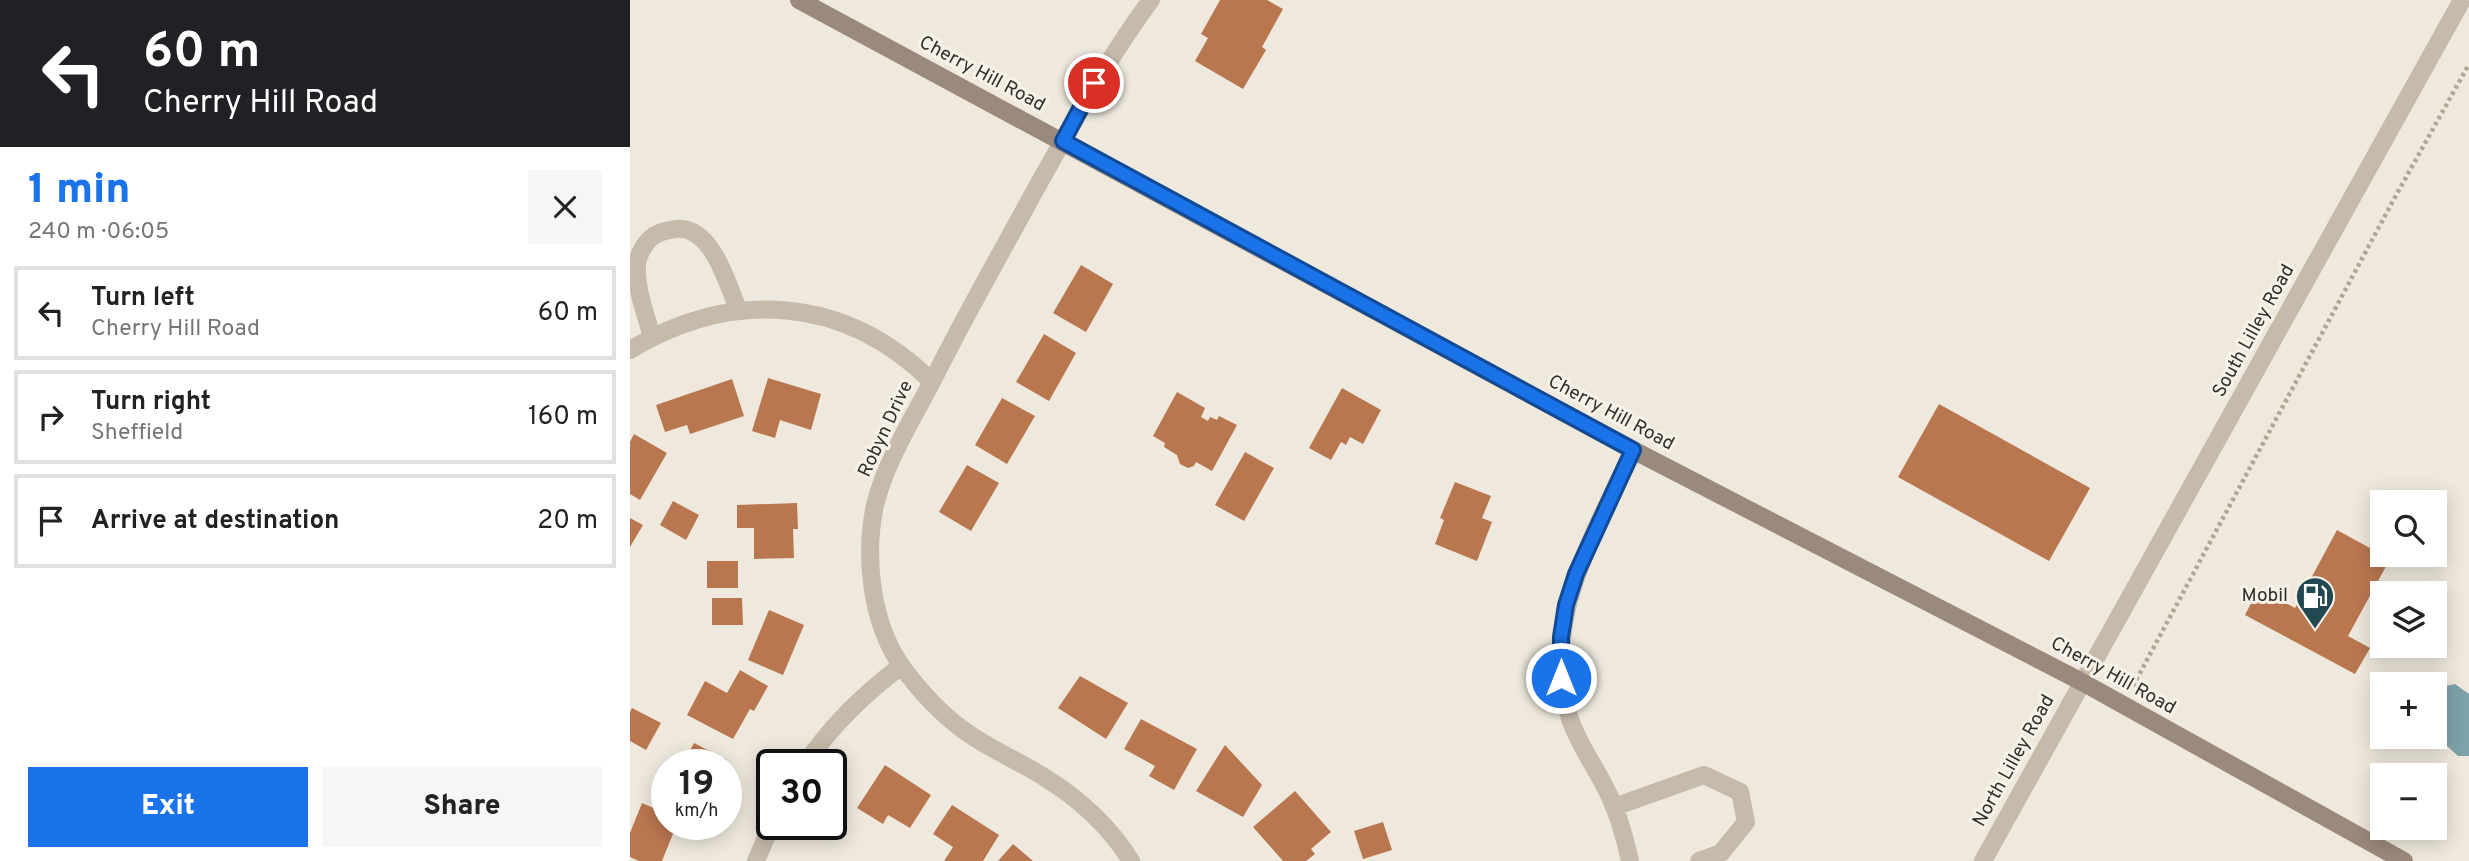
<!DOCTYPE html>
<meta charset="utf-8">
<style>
:root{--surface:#fff;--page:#f6f6f6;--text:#222;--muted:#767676;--line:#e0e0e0;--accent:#1a73e8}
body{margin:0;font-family:Overpass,sans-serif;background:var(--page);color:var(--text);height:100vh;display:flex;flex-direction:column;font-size:26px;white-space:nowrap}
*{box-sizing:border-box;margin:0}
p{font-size:23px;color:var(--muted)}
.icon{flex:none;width:38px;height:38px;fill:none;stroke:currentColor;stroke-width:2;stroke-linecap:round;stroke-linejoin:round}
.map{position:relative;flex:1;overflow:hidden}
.details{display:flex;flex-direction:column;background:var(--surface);width:630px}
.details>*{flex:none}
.guide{background:#202124;color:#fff;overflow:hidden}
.tools{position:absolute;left:1740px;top:490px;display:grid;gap:14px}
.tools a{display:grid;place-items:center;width:77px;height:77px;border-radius:0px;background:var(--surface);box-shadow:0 4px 18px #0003;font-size:35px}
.speed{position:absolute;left:21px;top:749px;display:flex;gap:14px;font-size:35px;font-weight:700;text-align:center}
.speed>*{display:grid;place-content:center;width:91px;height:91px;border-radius:50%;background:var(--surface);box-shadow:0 4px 18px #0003;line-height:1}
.speed small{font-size:18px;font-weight:400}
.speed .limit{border:4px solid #111;border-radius:10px;background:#fff;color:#111}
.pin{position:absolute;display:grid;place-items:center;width:60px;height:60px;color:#fff;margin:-30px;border:4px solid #fff;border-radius:50%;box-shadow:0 2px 7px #0007}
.me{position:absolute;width:77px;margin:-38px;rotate:0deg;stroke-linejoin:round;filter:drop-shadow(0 0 5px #0008)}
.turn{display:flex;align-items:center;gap:24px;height:147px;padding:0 28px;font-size:32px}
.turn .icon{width:91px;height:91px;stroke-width:2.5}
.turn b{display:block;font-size:49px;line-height:60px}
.round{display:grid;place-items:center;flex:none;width:74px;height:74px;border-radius:0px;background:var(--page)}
.headline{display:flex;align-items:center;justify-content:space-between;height:119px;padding:0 28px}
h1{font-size:42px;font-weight:800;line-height:52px;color:var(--accent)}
.cta{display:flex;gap:14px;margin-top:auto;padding:14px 28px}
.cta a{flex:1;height:80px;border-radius:0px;background:var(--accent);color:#fff;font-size:28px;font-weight:800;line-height:80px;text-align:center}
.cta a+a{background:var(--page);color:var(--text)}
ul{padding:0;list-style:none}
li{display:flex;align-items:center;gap:21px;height:94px;margin:0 14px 10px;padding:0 14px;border:4px solid var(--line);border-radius:0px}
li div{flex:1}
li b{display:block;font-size:26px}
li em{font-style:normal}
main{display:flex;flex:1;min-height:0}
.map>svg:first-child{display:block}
.water{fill:#7ea2a9}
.building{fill:#b97750}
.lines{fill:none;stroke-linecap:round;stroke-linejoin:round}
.path{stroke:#b2a594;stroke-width:4.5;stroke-dasharray:3.5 3.5;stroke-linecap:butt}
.minor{stroke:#c6baaa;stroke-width:18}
.tertiary{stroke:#c6baaa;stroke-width:18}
.secondary{stroke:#9a8a7b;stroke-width:18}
.route-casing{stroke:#114b97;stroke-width:18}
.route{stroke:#1a73e8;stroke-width:12}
.labels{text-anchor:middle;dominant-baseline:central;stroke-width:6;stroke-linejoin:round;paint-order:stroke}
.street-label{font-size:19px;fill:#342e29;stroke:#f7f2e8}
.poi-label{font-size:19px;fill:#342e29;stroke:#f7f2e8;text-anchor:end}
</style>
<main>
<section class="details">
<div class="guide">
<div class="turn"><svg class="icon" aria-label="left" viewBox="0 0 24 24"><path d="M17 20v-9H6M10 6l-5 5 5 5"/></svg><div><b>60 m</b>Cherry Hill Road</div></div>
</div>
<div class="headline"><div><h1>1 min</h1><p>240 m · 06:05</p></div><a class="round"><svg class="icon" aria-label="close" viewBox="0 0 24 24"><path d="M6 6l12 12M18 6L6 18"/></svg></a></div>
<ul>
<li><svg class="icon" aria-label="left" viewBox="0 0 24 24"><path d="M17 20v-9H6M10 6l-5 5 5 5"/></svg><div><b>Turn left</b><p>Cherry Hill Road</p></div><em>60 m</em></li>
<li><svg class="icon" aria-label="right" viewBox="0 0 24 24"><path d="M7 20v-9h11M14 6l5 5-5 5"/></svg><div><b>Turn right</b><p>Sheffield</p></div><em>160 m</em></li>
<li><svg class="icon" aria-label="arrive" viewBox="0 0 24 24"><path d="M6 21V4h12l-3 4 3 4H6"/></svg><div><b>Arrive at destination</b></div><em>20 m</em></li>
</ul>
<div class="cta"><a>Exit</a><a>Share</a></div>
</section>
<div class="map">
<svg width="1839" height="861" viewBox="0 0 1839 861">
<rect width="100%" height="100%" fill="#efe9dd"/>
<path class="water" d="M 1825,684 L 1839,694 L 1839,756 L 1828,756 L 1816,745 L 1797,737 L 1804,737 L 1804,689 Z"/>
<path class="building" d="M 590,0 L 637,0 L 653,9 L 632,47 L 636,50 L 613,89 L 565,61 L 578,38 L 571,34 Z
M 451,265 L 483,284 L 456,332 L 423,313 Z
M 414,334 L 446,353 L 419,401 L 386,382 Z
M 138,378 L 191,394 L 181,430 L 150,420 L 145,438 L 122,431 Z
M 102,379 L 114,416 L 60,434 L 57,425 L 35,432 L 26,405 Z
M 712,388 L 751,410 L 733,444 L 720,437 L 716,445 L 711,442 L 701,460 L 679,448 Z
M 547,392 L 575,408 L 571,417 L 578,421 L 580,417 L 587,420 L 589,416 L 607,425 L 582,471 L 566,462 L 564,466 L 558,468 L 550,464 L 547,455 L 534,447 L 535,443 L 523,436 Z
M 372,398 L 405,416 L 377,464 L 345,445 Z
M 1309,404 L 1460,488 L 1419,561 L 1268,477 Z
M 4,434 L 37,453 L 10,500 L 0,494 L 0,442 Z
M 615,452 L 644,468 L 614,521 L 585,505 Z
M 337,465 L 369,483 L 341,531 L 309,512 Z
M 825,482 L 861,496 L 852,518 L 862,522 L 847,561 L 805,544 L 814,520 L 810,518 Z
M 43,501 L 69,515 L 56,540 L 30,525 Z
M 167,503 L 168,529 L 163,529 L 164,558 L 124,559 L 124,528 L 107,528 L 107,505 Z
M 0,518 L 13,525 L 0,547 Z
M 1707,530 L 1760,559 L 1718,636 L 1740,648 L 1725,674 L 1615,615 L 1629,588 L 1665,608 Z
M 77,561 L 108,561 L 108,588 L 77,588 Z
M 82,598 L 112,598 L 113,625 L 82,625 Z
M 139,610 L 174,625 L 153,675 L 118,660 Z
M 110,670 L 138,686 L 124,711 L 120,709 L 103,739 L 57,715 L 75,681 L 97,693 Z
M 450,676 L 498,703 L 476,739 L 428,708 Z
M 2,708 L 31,723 L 16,750 L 0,741 L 0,712 Z
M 511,719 L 567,749 L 544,790 L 519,776 L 525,766 L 494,749 Z
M 64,743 L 97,760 L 94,765 L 52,765 Z
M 595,745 L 632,785 L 613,817 L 566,791 Z
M 255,765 L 301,795 L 280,828 L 258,815 L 253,824 L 227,808 Z
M 665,791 L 701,832 L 681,849 L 685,854 L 676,861 L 653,861 L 623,827 Z
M 12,803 L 37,814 L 37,824 L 47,824 L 32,861 L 9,861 L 0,857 L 0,833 Z
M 322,805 L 369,835 L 353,861 L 314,861 L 323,847 L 303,834 Z
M 753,822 L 762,850 L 733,859 L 724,831 Z
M 383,844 L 403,861 L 368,861 Z"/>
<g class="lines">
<path class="path" d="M 1503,686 L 1764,199 L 1839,64"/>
<path class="minor" d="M 22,337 C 16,315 6,290 7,267 C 7,256 15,241 25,235 C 31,231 39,230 45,229 C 82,225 97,283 108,309
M 0,350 C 102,288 216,296 302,382
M 175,765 C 201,725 234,694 271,666
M 984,807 L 1074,775 L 1110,792 L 1116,822 L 1091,853 L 1069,861
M 126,861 L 142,823
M 501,861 C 480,827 448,798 414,777 C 387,760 357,748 332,729 C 309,712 290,691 273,668 C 241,624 234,557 245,505 C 256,460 284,417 305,376 C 336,314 370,255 403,194 C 441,127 475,62 521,0
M 1000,861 C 995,838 989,816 979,795 C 967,769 949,746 940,719 C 909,619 964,538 1003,450"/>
<path class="tertiary" d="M 1353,861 L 1832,0"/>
<path class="secondary" d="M 169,0 L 1003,450 L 1452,682 L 1774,861"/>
</g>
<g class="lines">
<g class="route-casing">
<path id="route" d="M 464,83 L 433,141 L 1003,450 L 946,574 L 936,605 L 931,637 L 931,678"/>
</g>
<use href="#route" class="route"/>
</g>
<defs>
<g id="fuel-pin" transform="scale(2.0125)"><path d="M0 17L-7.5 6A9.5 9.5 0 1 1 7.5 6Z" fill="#224852" stroke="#f7f2e8"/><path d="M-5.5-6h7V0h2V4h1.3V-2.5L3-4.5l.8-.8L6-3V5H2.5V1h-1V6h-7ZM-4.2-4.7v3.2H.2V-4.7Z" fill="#fff"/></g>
</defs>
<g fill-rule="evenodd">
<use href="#fuel-pin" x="1685" y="596"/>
</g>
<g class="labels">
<g class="street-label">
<text transform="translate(352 74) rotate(28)">Cherry Hill Road</text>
<text transform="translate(1624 331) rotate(-61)">South Lilley Road</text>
<text transform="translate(981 413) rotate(28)">Cherry Hill Road</text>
<text transform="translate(256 429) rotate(-65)">Robyn Drive</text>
<text transform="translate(1483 676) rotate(29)">Cherry Hill Road</text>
<text transform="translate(1384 761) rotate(-61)">North Lilley Road</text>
</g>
<g class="poi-label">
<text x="1658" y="596">Mobil</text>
</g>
</g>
</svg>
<div class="tools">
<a><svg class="icon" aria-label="search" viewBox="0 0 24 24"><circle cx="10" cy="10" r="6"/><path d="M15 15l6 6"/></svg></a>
<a><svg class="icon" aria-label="layers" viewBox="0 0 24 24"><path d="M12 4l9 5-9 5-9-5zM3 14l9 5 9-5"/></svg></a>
<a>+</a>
<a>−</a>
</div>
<div class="speed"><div>19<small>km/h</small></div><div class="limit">30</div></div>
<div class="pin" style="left:464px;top:83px;background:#d93025"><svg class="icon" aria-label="arrive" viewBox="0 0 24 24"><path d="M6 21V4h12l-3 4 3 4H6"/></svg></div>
<svg class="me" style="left:931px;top:678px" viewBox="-20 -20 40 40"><circle r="17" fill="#1a73e8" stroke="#fff" stroke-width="3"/><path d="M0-11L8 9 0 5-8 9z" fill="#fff"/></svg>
</div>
</main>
